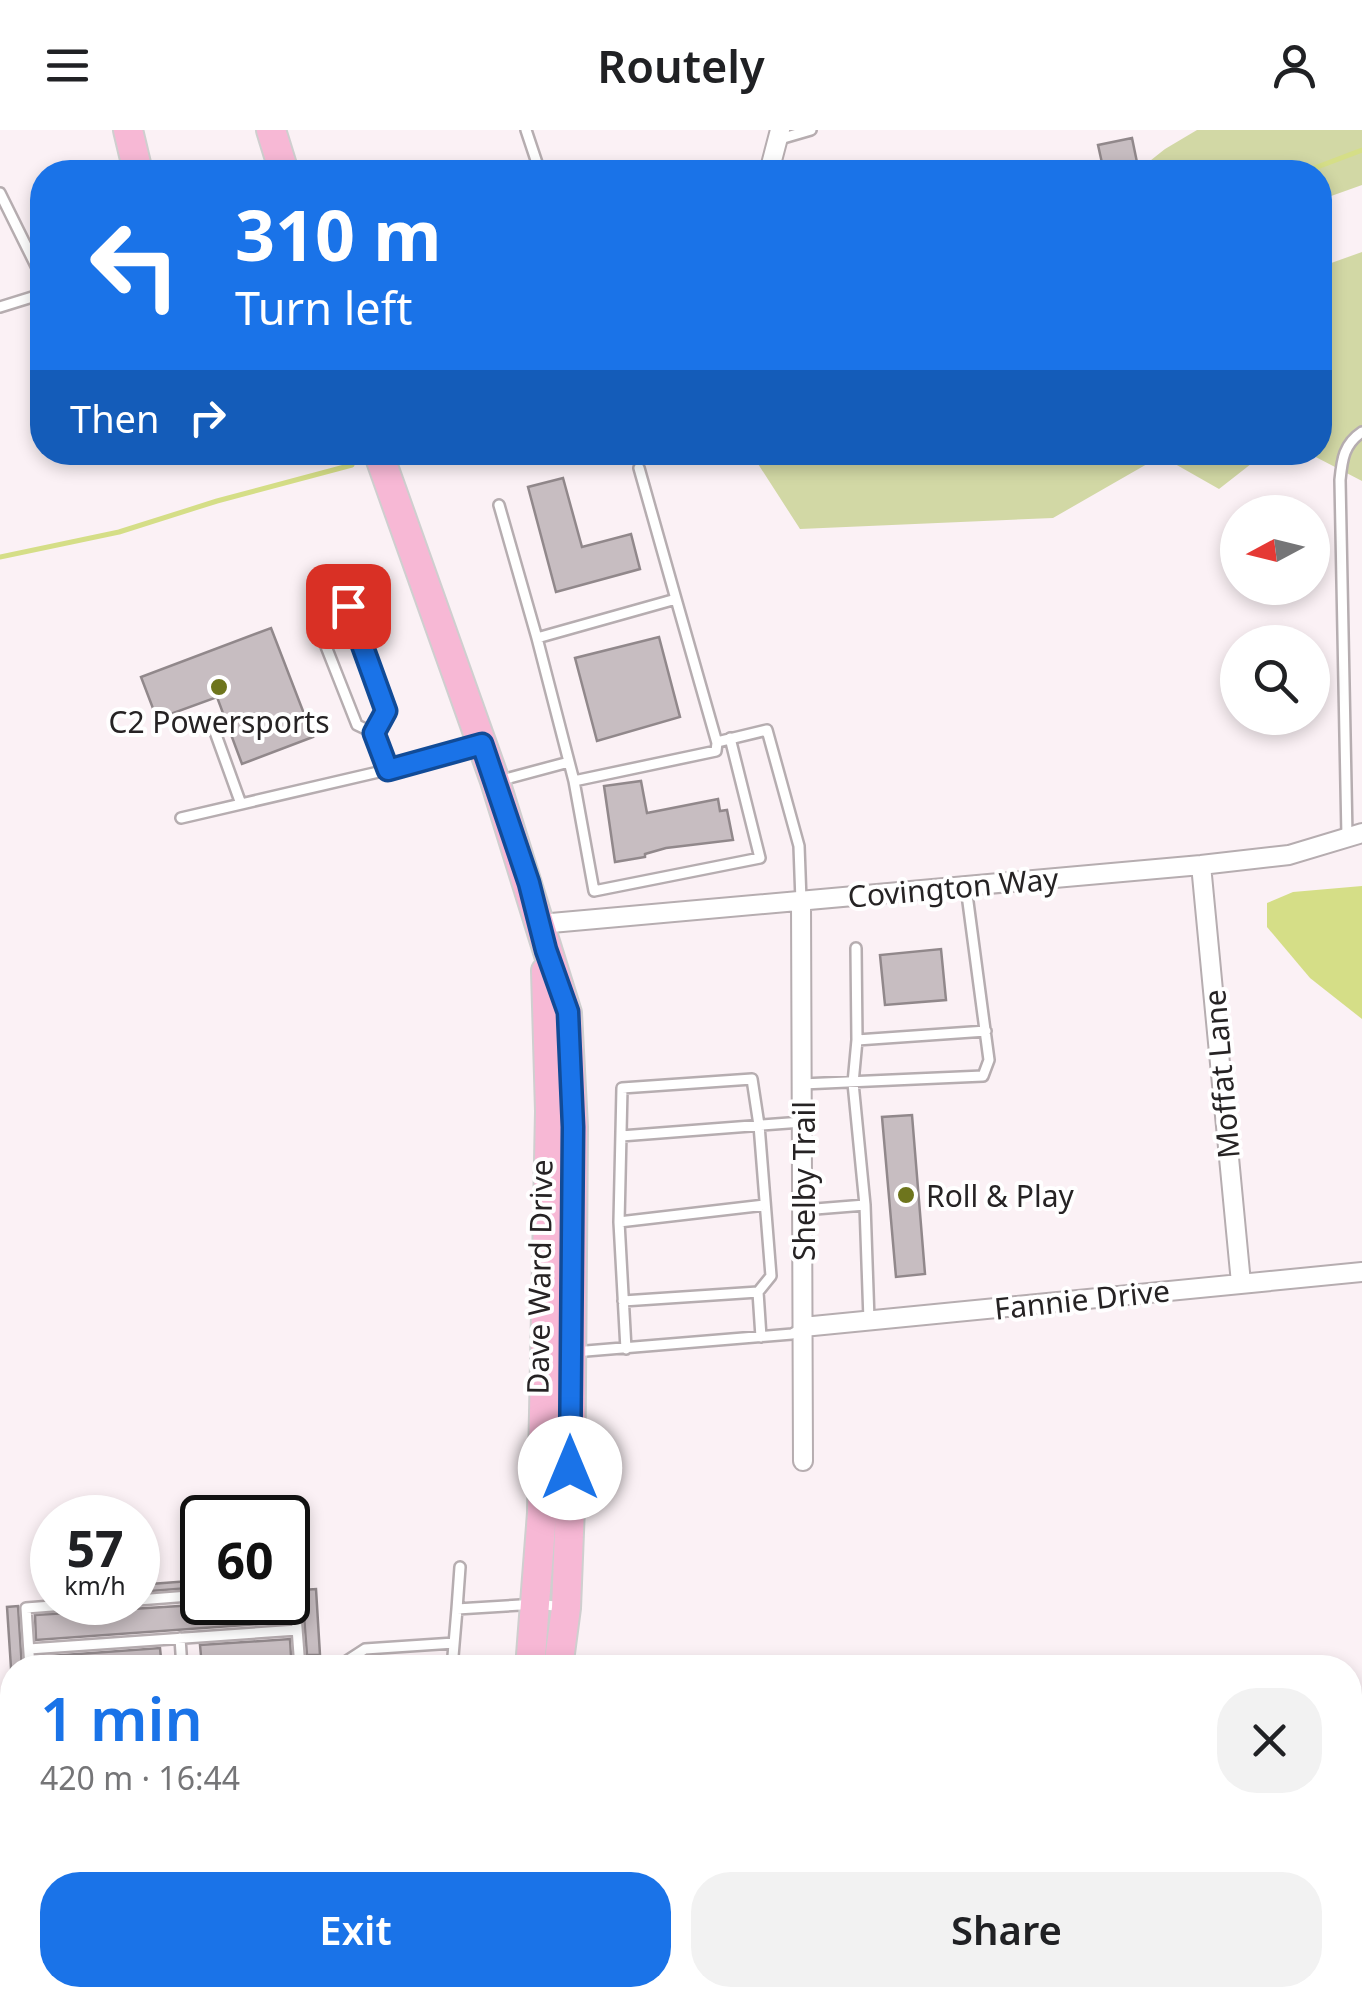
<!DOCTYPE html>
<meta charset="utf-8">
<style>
:root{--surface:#fff;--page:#f2f2f2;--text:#202124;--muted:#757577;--accent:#1a73e8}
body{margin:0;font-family:"Noto Sans",sans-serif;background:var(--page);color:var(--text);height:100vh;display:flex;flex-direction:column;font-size:38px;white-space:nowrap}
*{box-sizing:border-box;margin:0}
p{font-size:32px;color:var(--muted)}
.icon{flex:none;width:55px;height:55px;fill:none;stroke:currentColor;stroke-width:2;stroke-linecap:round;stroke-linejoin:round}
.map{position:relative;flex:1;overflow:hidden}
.details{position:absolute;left:0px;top:1525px;width:1362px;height:352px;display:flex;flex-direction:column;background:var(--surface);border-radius:40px 40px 0 0;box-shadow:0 5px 15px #0003}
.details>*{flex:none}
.top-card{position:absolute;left:30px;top:30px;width:1302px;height:305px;border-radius:40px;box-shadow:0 5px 15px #0003;background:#1a73e8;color:#fff;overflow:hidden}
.needle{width:65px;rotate:263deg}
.buttons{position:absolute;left:1220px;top:365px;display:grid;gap:20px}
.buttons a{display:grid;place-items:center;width:110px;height:110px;border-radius:50%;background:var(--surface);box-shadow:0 5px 15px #0003;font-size:50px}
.speed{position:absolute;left:30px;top:1365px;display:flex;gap:20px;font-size:50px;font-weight:700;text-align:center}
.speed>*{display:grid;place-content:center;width:130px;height:130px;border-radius:50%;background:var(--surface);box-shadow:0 5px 15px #0003;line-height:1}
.speed small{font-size:25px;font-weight:400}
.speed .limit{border:5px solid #111;border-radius:15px;background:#fff;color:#111}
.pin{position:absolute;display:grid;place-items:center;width:85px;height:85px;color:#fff;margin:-42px;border-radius:20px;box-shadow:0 5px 15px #0006}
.me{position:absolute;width:110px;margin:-55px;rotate:0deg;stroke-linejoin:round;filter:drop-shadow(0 0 8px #0008)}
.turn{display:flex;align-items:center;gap:35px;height:210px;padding:0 40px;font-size:45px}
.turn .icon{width:130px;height:130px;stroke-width:2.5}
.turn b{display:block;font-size:70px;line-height:85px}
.then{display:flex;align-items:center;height:95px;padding:0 40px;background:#0003;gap:20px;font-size:38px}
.round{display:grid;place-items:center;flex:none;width:105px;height:105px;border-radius:40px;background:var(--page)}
.overview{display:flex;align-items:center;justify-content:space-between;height:170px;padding:0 40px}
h1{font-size:60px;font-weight:600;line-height:75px;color:var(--accent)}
.button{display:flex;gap:20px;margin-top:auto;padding:20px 40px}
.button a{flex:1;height:115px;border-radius:40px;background:var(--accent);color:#fff;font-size:40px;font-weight:600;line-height:115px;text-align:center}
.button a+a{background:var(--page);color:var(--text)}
header{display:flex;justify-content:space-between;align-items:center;height:130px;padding:0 40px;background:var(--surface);font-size:45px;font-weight:600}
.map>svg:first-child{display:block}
.green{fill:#d2d8a5}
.water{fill:#d5de87}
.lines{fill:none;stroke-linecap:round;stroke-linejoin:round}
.stream{stroke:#d5de87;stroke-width:5}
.building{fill:#c7bdc1;stroke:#91888b;stroke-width:2.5}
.lane-casing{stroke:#b6adb0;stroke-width:14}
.street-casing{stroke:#b6adb0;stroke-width:22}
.primary-casing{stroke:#cfcfcf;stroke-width:32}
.lane{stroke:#fff;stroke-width:9}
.street{stroke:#fff;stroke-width:18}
.primary{stroke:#f7b8d5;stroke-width:28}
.route-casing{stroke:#114b97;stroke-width:25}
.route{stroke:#1a73e8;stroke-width:18}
.poi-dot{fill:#6e751d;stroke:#fff;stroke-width:4}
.labels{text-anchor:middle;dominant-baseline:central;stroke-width:8;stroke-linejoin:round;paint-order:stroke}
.poi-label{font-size:30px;fill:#262324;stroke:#fff}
.street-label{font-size:30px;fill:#262324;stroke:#fff}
</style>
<header><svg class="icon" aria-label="menu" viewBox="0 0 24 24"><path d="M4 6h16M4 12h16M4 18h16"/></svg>Routely<svg class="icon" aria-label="person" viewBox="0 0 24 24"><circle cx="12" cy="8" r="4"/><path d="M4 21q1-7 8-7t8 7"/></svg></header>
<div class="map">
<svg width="1362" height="1877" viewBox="0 0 1362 1877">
<rect width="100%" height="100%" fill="#fbf1f5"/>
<path class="green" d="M 1197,0 L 1362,0 L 1362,55 L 1320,70 L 1320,42 L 1136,42 L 1165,19 Z
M 1362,122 L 1362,351 L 1308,323 L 1320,322 L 1320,137 Z
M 751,323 L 1265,323 L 1219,359 L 1161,326 L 1053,388 L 800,399 Z
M 1362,1590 L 1362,1730 L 1350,1649 L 1350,1626 Z"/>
<path class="water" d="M 1362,756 L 1362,889 L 1310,848 L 1267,797 L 1267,773 L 1293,762 Z"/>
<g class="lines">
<path class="stream" d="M 1304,42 L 1362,20
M 0,427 L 119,402 L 217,371 L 352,335"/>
</g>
<path class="building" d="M 1132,8 L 1138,37 L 1129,42 L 1104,42 L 1098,15 Z
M 563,348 L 582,417 L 631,404 L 640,439 L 556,462 L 528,357 Z
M 271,498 L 313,607 L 242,634 L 217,567 L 157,589 L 141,547 Z
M 659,507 L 680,587 L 597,611 L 575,528 Z
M 641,651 L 647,683 L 718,669 L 720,681 L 727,680 L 733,710 L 666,718 L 645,724 L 645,727 L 615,732 L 604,656 Z
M 941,819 L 946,870 L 885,875 L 880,825 Z
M 912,985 L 925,1144 L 896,1147 L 882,987 Z
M 202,1450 L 202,1457 L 138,1462 L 138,1455 Z
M 316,1459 L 320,1525 L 307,1525 L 302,1460 Z
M 244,1472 L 287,1472 L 288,1492 L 36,1510 L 35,1485 Z
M 18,1476 L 22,1538 L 11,1538 L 7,1477 Z
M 290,1509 L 291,1526 L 285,1527 L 286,1531 L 202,1537 L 200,1515 Z
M 160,1518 L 162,1538 L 38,1538 L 37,1527 Z"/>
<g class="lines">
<g class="lane-casing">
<path id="lane" d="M 526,0 L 540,42
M 780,9 L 811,0
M 0,63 L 42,148
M 0,177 L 42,164
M 639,338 L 676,469
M 499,375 L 537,508
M 215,602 L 241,674
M 374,603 L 387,581 L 348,475 L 341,469 L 316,478 L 314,486 L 357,595 L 374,603 L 387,640
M 717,612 L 767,600 L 799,716 L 801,771
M 498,651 L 569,632
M 574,651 L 716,621 L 717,613 L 676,469 L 537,508 L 574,651 L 594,761 L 760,728 L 730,608
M 181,688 L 387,640 L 479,615
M 1347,707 L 1340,350 C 1342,329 1344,314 1362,302
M 856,818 L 857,910 L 853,953 L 865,1075 L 869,1190
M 857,910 L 986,901
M 802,954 L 983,946 L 989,930 L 966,757
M 621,1006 L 802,992
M 803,1080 L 865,1075
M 619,1092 L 765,1075
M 623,1171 L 758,1162
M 626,1219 L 619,1092 L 622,958 L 752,949 L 759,995 L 771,1146 L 758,1162 L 761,1207
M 574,1222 L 792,1204 L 801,1199
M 288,1459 L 294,1458 L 300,1538
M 138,1470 L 202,1465
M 457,1479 L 460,1437
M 180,1508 L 182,1538
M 29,1519 L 297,1500
M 30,1538 L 26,1478 L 104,1472
M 318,1538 L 345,1532 L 365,1519 L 454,1513
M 452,1538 L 457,1479 L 537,1474 L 563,1477"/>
</g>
<g class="street-casing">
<path id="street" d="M 769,42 L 780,0
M 1201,735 L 1241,1153
M 801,771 L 803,1331
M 540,794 L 1201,735 L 1289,725 L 1362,703
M 803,1197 L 1362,1142"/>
</g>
<g class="primary-casing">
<path id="primary" d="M 128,0 L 138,42
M 271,0 L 284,42
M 378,322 L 495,651 L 567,883 L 573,997 L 570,1377 L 566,1478 L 558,1538
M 530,1538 L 542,1383 L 550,981 L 546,841
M 447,1877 L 451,1865
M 476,1877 L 480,1865"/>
</g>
<use href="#lane" class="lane"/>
<use href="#street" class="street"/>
<use href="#primary" class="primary"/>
</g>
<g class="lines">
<g class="route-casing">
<path id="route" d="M 348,476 L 386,581 L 374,603 L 388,640 L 482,614 L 529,753 L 546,820 L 568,882 L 573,997 L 570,1338"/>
</g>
<use href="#route" class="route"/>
</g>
<g class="poi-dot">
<circle cx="219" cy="557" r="10"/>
<circle cx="906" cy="1065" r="10"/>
</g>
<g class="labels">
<g class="poi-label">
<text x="219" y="591">C2 Powersports</text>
<text x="926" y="1065" text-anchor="start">Roll &amp; Play</text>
</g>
<g class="street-label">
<text transform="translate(953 757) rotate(-5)">Covington Way</text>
<text transform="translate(1221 944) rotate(-95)">Moffat Lane</text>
<text transform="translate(803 1051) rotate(-90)">Shelby Trail</text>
<text transform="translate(539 1147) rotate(-89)">Dave Ward Drive</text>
<text transform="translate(1082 1169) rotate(-6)">Fannie Drive</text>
</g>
</g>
</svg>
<div class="buttons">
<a><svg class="needle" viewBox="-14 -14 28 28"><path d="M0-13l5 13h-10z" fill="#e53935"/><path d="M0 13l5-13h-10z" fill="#757577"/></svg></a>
<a><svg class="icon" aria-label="search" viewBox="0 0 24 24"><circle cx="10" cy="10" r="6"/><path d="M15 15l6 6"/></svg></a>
</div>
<div class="speed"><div>57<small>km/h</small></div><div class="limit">60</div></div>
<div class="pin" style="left:348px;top:476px;background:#d93025"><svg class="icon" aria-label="arrive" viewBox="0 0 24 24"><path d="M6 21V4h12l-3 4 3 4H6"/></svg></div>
<svg class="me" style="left:570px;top:1338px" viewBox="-20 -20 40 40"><circle r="19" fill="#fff"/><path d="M0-13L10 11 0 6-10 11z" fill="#1a73e8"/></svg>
<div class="top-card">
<div class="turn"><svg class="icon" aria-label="left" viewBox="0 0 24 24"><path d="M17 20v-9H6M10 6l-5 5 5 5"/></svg><div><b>310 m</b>Turn left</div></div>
<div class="then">Then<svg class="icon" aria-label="right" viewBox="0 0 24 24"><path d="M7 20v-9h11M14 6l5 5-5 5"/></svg></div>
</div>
<section class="details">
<div class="overview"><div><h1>1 min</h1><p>420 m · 16:44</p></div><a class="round"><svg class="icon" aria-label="close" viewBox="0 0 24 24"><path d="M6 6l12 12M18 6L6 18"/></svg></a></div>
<div class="button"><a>Exit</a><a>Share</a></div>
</section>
</div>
